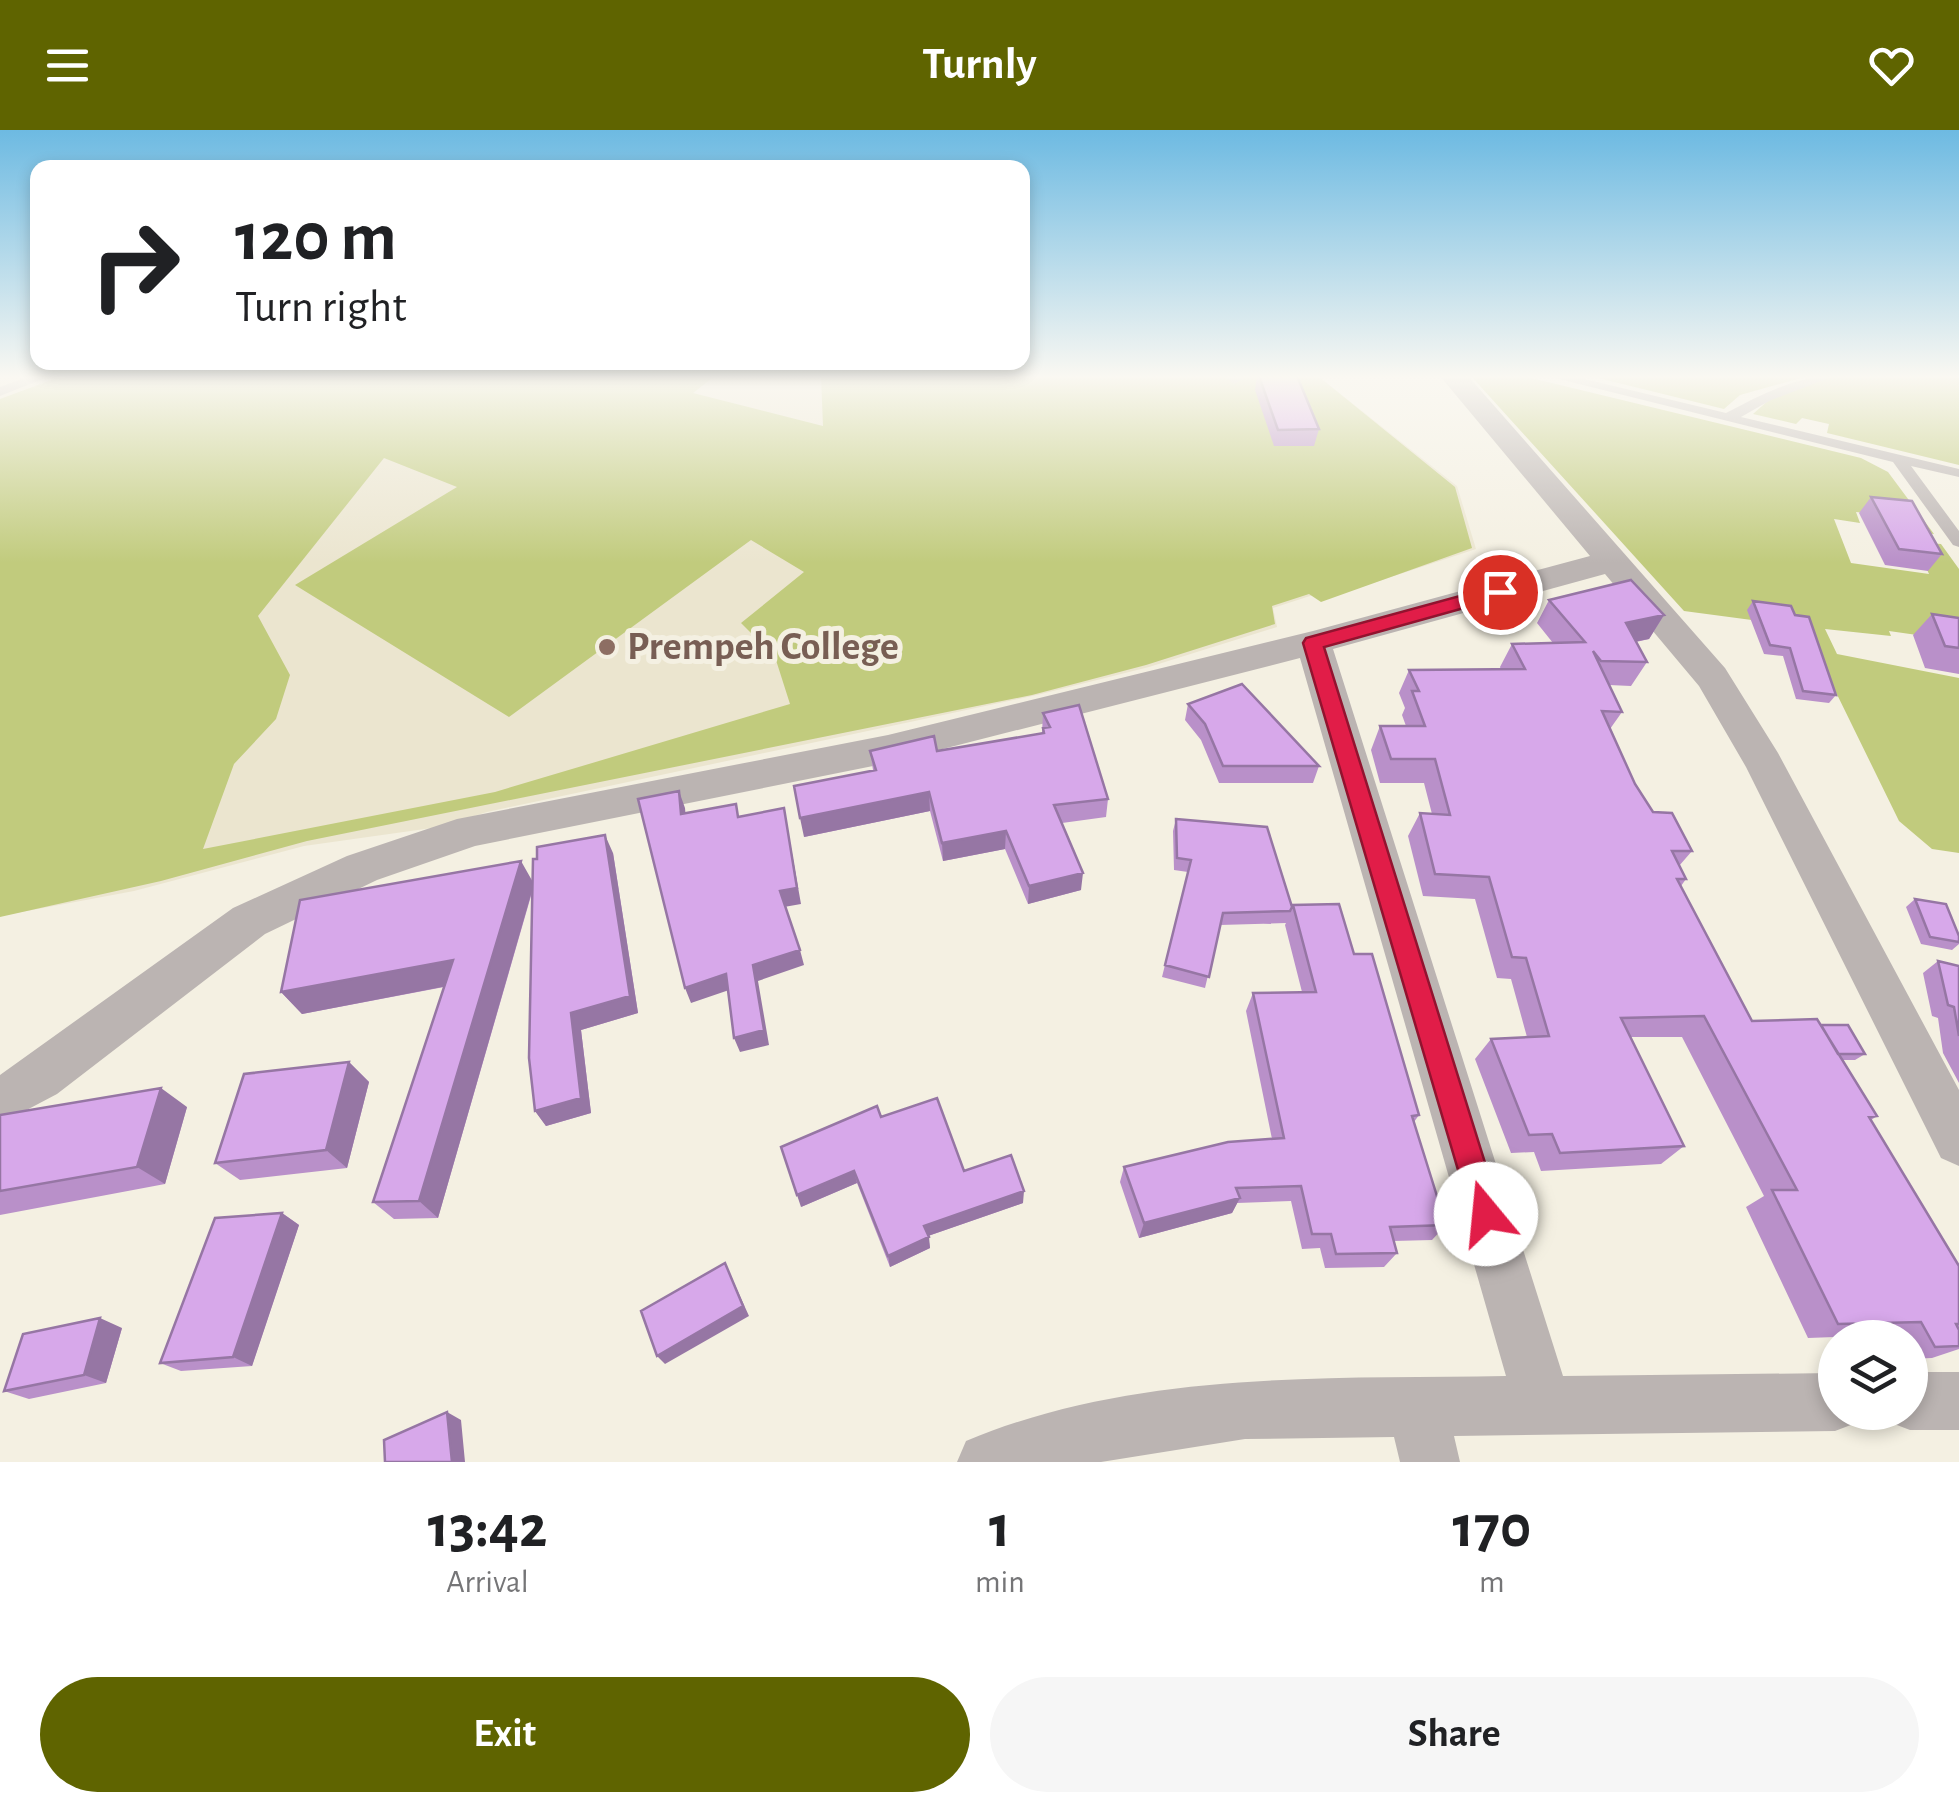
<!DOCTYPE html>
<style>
:root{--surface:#fff;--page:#f6f6f6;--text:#202124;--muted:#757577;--accent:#5f6400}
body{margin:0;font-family:"Alegreya Sans",sans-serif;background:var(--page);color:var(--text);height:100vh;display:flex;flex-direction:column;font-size:38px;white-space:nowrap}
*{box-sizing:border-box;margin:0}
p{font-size:32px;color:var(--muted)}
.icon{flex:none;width:55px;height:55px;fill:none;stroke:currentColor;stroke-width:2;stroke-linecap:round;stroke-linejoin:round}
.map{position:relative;height:1332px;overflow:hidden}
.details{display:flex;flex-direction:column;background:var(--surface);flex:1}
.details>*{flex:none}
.banner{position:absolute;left:30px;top:30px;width:1000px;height:210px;border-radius:20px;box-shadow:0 5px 15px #0003;background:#fff;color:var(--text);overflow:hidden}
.controls{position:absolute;left:1818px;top:1190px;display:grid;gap:20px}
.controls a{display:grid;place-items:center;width:110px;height:110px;border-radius:50%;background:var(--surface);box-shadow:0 5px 15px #0003;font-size:50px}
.pin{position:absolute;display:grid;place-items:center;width:85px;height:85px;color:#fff;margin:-42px;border:5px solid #fff;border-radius:50%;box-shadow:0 2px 10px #0007}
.me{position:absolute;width:110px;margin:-55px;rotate:343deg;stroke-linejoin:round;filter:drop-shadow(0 0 8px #0008)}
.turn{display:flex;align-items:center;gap:35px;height:210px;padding:0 40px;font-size:45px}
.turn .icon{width:130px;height:130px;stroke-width:2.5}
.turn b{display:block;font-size:70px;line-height:85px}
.eta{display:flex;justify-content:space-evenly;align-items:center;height:170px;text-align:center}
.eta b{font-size:60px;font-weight:600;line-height:70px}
.primary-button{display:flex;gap:20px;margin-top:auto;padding:20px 40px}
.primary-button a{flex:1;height:115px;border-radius:60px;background:var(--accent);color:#fff;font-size:40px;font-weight:600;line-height:115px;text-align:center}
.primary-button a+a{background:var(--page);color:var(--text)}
header{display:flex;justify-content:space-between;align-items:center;height:130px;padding:0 40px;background:var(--accent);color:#fff;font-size:45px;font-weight:600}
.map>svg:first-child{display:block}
.built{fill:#ebe5cf}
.green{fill:#c1cb7d;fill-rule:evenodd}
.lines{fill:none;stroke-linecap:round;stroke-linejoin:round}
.service{fill:#bbb4b2;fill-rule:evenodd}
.minor{fill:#bbb4b2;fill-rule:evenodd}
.wall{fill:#b990c9}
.shaded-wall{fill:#9676a4}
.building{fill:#d7a8ea;stroke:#9676a4;stroke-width:2.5}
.route{fill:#e11d48;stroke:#92132f;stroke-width:2.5}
.education-dot{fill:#8d6e63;stroke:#f4f0e2;stroke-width:4}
.labels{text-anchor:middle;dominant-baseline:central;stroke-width:10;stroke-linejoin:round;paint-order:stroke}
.education-label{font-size:40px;font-weight:bold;fill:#785e54;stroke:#f4f0e2;text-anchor:start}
</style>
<header><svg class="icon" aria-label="menu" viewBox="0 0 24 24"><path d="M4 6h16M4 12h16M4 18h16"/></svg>Turnly<svg class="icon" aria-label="heart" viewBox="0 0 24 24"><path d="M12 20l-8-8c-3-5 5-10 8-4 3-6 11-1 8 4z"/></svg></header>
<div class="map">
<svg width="1959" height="1332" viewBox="0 0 1959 1332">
<rect width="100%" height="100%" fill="#f4f0e2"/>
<path class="built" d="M 0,246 L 1318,246 L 1457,356 L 1476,419 L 1321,470 L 1313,465 L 1273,478 L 1277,497 L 1149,537 L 1037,565 L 487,682 L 439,697 L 304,716 L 134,761 L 0,786 Z"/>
<path class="green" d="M 62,246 L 715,246 L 693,263 L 823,296 L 821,246 L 1318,246 L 1455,357 L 1472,418 L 1321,472 L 1309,464 L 1272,476 L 1275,494 L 1146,535 L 1032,565 L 307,711 L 161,751 L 0,787 L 0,269 ZM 384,328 L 457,357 L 295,455 L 509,587 L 751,410 L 804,442 L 741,493 L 775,527 L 790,574 L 495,662 L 203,719 L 234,634 L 276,589 L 290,545 L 258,486 Z
M 1471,246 L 1523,246 L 1861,328 L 1888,342 L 1934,404 L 1908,401 L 1901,387 L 1856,382 L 1860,393 L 1834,389 L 1851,433 L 1929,444 L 1915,412 L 1941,414 L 1959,439 L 1959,511 L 1889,501 L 1891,506 L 1825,499 L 1837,524 L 1959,548 L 1959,723 L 1932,719 L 1899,691 L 1804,497 L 1684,481 Z
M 1590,246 L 1808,246 L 1740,265 L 1724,279 Z
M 1832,246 L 1959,246 L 1959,335 L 1827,303 L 1829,294 L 1802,288 L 1796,294 L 1753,284 L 1771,268 Z"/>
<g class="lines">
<path class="service" d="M 30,246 L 50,246 L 0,266 L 0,257 Z
M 1225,246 L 1239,246 L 1241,250 L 1234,254 Z
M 1547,246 L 1572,246 L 1726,283 C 1760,265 1796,246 1834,246 L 1769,271 L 1741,287 L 1959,339 L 1959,347 L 1911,336 L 1959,401 L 1959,417 L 1953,415 L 1893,332 Z"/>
<path class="minor" d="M 1440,246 L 1468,246 L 1725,538 L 1778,623 L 1959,960 L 1959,1036 L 1941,1028 L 1746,637 L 1699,556 L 1605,444 L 1333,519 L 1563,1246 L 1835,1243 L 1835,1282 L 1860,1282 L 1856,1293 L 1835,1301 L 1454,1306 L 1460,1332 L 1400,1332 L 1394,1307 L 1245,1309 L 1101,1332 L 957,1332 L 966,1311 C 1136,1240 1326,1249 1506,1246 L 1300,528 L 888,633 L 475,716 L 377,750 L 265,804 L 57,964 L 0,994 L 0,945 L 233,778 L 347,726 L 457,689 L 888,605 L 1313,501 L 1590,426 Z
M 1910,1242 L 1959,1242 L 1959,1300 L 1910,1300 L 1889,1292 L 1885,1282 L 1910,1282 Z"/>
</g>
<path class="wall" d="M 1257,246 L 1297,246 L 1319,299 L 1314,316 L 1274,316 L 1255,260 Z
M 1871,367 L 1942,424 L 1928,441 L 1885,435 L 1859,383 Z
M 1549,470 L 1664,485 L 1649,509 L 1636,512 L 1647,532 L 1631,556 L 1609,555 L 1622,582 L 1610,599 L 1635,654 L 1653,682 L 1692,721 L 1679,736 L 1686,749 L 1681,756 L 1752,891 L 1821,895 L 1865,924 L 1855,930 L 1843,930 L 1877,986 L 1871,990 L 1959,1136 L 1959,1219 L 1932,1228 L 1910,1229 L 1910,1208 L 1889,1208 L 1888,1205 L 1808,1208 L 1746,1077 L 1764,1066 L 1682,907 L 1630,907 L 1684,1016 L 1661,1034 L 1541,1041 L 1534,1022 L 1511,1023 L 1475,929 L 1491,909 L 1527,907 L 1511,849 L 1497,848 L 1475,769 L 1423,766 L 1408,706 L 1420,683 L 1432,684 L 1424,653 L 1380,653 L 1371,620 L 1380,596 L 1406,596 L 1402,585 L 1405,578 L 1399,563 L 1409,540 L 1501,540 L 1500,537 L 1512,514 L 1553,513 L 1537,493 Z
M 1753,471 L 1836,565 L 1829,573 L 1796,569 L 1783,526 L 1764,524 L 1747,480 Z
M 1932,484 L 1959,488 L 1959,544 L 1925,538 L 1913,505 Z
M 1188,574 L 1319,636 L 1313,653 L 1219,653 L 1201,610 L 1185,590 Z
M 1043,583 L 1108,669 L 1106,687 L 1062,693 L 1081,760 L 1028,774 L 1005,719 L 943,731 L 930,681 L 804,707 L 873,640 L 870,621 L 937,621 L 1042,603 Z
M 1176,689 L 1354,824 L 1419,985 L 1414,992 L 1446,1095 L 1432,1110 L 1393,1111 L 1397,1123 L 1384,1137 L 1325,1138 L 1320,1118 L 1302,1119 L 1291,1071 L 1237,1073 L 1232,1083 L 1139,1108 L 1120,1052 L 1124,1037 L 1272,1009 L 1246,881 L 1253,863 L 1302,862 L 1285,795 L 1286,793 L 1220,795 L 1205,858 L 1162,847 L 1188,742 L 1174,740 L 1173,701 Z
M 613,723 L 638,883 L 581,900 L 591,983 L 546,996 L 535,981 L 533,759 L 438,1088 L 394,1089 L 373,1072 L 444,857 L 302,884 L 281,862 L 533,752 Z
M 1915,769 L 1959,806 L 1959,814 L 1952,820 L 1921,814 L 1906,777 Z
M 1938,831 L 1959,836 L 1959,953 L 1943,923 L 1938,888 L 1932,886 L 1923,843 Z
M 349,932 L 369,952 L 347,1038 L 240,1050 L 215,1033 Z
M 187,977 L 165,1054 L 0,1085 L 0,985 Z
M 881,987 L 964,1041 L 1023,1073 L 928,1106 L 930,1118 L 890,1137 L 857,1053 L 801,1077 Z
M 282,1083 L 299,1095 L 252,1236 L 181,1241 L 160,1233 Z
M 122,1198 L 106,1253 L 29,1269 L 4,1261 Z"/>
<path class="shaded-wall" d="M 1664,485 L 1649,509 L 1612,516 L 1626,493 Z
M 679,661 L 685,678 L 687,701 L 681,684 Z
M 929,662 L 930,681 L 804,707 L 800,688 Z
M 784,678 L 801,774 L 784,777 L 780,761 Z
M 1006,701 L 1005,719 L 943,731 L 942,713 Z
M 605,705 L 613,723 L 638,883 L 581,900 L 591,983 L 546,996 L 535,981 L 571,883 Z
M 521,731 L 534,754 L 438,1088 L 419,1071 Z
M 1083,743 L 1081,760 L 1028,774 L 1029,756 Z
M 800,820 L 804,835 L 758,851 L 769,915 L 740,922 L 734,908 L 753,835 Z
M 453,830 L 468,852 L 302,884 L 281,862 Z
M 726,844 L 732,859 L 691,873 L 685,858 Z
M 349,932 L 369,952 L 347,1038 L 326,1020 Z
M 161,958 L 187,977 L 165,1054 L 137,1037 Z
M 854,1041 L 857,1053 L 801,1077 L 797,1065 Z
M 1024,1061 L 1023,1073 L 925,1107 L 924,1096 Z
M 1240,1068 L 1232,1083 L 1139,1108 L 1144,1093 Z
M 282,1083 L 299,1095 L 252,1236 L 233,1227 Z
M 929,1107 L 930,1118 L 890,1137 L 888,1126 Z
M 725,1133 L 749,1186 L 665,1234 L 657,1226 Z
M 100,1188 L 122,1198 L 106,1253 L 84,1245 Z
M 447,1282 L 461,1290 L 465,1332 L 452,1332 Z"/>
<path class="building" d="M 1259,246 L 1297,246 L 1319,299 L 1278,300 Z
M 1871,367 L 1912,371 L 1942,424 L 1899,419 Z
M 1631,450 L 1664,485 L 1626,493 L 1647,532 L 1601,531 L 1593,521 L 1622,582 L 1602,581 L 1635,654 L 1653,682 L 1672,683 L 1692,721 L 1672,721 L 1686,749 L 1677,749 L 1752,891 L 1817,889 L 1877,986 L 1869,987 L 1959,1136 L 1959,1194 L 1956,1194 L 1959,1200 L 1959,1216 L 1935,1217 L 1921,1192 L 1838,1194 L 1772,1060 L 1797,1060 L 1704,886 L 1621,888 L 1684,1016 L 1560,1023 L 1552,1004 L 1529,1005 L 1491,909 L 1549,906 L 1526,828 L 1512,827 L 1489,747 L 1435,744 L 1420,683 L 1450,685 L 1435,629 L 1391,629 L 1380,596 L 1425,596 L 1412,561 L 1419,561 L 1409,540 L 1525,539 L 1512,514 L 1585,512 L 1549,470 Z
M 1753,471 L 1791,476 L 1795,485 L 1809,487 L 1836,565 L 1803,561 L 1790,518 L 1770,515 Z
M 1932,484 L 1959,488 L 1959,518 L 1945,516 Z
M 1242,554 L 1319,636 L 1223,636 L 1205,594 L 1188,574 Z
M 1079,575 L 1108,669 L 1054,675 L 1083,743 L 1029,756 L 1006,701 L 942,713 L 929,662 L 800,688 L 794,656 L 876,640 L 870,621 L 934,606 L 937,621 L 1044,603 L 1043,598 L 1050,597 L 1043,583 Z
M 679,661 L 681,684 L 736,674 L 738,687 L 784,678 L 797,758 L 780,761 L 800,820 L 753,835 L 764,900 L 734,908 L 726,844 L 685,858 L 638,669 Z
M 1176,689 L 1267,697 L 1292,777 L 1290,781 L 1223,783 L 1209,847 L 1165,835 L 1191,730 L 1177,728 Z
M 605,705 L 630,866 L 571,883 L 581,968 L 535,981 L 529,928 L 533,729 L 537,729 L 537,717 Z
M 521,731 L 419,1071 L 373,1072 L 453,830 L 281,862 L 300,770 Z
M 1915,769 L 1946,774 L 1959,806 L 1959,812 L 1930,807 Z
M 1339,774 L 1354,824 L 1372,824 L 1419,985 L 1412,986 L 1446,1095 L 1390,1097 L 1397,1123 L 1336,1124 L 1331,1104 L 1312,1104 L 1301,1056 L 1236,1058 L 1240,1068 L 1144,1093 L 1124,1037 L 1228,1012 L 1284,1008 L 1253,863 L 1316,862 L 1293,775 Z
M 1938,831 L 1959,836 L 1959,906 L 1954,877 L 1948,875 Z
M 1821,895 L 1848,895 L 1865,924 L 1838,924 Z
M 349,932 L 326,1020 L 215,1033 L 244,944 Z
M 161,958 L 137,1037 L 0,1061 L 0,985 Z
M 937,968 L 964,1041 L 1011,1025 L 1024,1061 L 924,1096 L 929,1107 L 888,1126 L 854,1041 L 797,1065 L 781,1017 L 877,976 L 881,987 Z
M 282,1083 L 233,1227 L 160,1233 L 215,1088 Z
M 725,1133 L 743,1176 L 657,1226 L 641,1181 Z
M 100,1188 L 84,1245 L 4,1261 L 23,1204 Z
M 447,1282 L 452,1332 L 385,1332 L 384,1310 Z"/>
<linearGradient id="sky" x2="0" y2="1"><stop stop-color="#6dbae2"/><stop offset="0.57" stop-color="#faf8f2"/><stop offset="1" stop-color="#faf8f2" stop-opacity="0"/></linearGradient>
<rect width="1959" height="433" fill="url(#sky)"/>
<path class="route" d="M 1500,455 L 1507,457 L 1507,466 L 1324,517 L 1501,1084 L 1497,1094 L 1486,1099 L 1475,1094 L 1471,1084 L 1303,513 L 1306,508 Z"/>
<circle class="education-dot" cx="607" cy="517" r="10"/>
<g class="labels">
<g class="education-label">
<text x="627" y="517">Prempeh College</text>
</g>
</g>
</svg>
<div class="controls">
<a><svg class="icon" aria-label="layers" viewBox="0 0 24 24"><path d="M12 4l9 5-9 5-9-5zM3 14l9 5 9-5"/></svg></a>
</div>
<div class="pin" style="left:1500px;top:462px;background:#d93025"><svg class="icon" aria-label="arrive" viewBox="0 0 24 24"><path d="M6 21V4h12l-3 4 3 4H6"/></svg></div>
<svg class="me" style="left:1486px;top:1084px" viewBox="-20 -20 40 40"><circle r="19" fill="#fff"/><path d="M0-13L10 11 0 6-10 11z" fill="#e11d48"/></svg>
<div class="banner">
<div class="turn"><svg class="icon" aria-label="right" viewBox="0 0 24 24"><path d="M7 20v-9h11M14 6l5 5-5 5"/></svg><div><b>120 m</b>Turn right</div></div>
</div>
</div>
<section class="details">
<div class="eta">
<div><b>13:42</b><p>Arrival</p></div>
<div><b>1</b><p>min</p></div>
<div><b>170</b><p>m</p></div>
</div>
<div class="primary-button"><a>Exit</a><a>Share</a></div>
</section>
